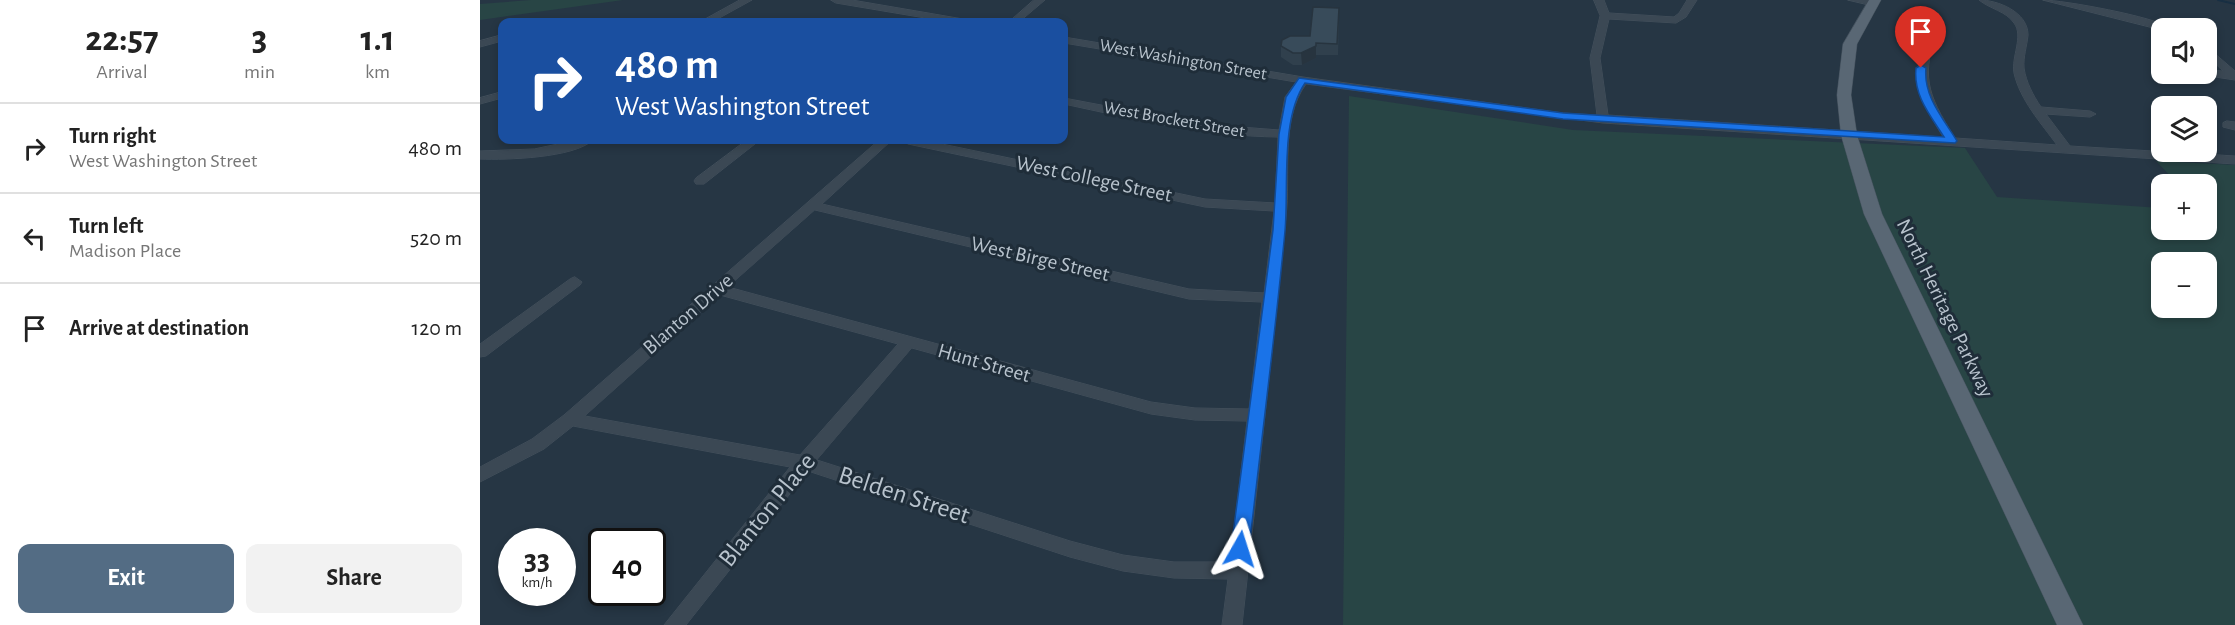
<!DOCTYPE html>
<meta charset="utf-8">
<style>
:root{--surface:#fff;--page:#f2f2f2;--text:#222;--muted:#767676;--line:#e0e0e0;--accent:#536c84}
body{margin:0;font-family:"Alegreya Sans",sans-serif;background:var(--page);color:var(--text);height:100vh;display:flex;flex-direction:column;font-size:22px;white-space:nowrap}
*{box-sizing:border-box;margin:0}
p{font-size:20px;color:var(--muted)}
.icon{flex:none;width:33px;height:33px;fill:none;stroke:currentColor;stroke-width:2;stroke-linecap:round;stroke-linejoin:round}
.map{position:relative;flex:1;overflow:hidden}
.drawer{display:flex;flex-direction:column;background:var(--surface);width:480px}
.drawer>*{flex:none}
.top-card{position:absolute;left:18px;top:18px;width:570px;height:126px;border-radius:12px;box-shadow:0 3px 9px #0003;background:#1a4fa0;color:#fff;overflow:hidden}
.fabs{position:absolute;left:1671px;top:18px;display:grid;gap:12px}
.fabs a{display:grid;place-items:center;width:66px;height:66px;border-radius:12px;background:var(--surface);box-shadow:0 3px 9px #0003;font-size:30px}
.speed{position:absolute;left:18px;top:528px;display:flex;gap:12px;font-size:30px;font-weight:700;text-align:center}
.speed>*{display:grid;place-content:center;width:78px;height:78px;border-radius:50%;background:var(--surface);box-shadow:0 3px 9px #0003;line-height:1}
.speed small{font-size:15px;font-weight:400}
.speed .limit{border:3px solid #111;border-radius:9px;background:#fff;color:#111}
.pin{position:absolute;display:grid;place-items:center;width:51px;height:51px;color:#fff;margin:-62px -26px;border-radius:50% 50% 50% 0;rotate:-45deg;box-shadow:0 0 6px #0007}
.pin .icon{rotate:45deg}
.me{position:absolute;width:66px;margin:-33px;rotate:6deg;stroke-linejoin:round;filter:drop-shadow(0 0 4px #0008)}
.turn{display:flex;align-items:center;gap:21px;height:126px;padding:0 18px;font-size:27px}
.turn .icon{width:78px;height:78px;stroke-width:2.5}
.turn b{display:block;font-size:42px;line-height:51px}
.eta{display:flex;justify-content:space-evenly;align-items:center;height:102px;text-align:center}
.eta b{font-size:36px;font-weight:700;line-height:42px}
.button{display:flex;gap:12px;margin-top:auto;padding:12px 18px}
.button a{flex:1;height:69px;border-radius:12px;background:var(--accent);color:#fff;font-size:24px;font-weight:700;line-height:69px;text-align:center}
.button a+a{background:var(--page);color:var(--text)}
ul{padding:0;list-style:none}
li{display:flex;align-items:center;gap:18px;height:90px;padding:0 18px;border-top:2px solid var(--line)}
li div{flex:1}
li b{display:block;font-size:22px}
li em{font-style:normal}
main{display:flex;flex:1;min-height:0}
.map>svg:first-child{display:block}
.green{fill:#284545;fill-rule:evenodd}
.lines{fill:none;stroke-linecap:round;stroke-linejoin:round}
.stream{stroke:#182f43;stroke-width:2}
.minor-casing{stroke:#44515d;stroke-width:1}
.major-casing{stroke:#44515d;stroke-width:1}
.minor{fill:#3b4854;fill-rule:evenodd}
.major{fill:#596774;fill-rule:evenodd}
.wall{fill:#30404d}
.shaded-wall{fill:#27343f}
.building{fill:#384b5a;stroke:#27343f;stroke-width:1.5}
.route{fill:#1a73e8;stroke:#114b97;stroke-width:1.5}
.labels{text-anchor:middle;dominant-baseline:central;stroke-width:6;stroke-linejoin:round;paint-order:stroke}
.far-street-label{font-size:18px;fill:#b8c3cd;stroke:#1f2d39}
.street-label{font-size:21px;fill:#b8c3cd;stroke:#1f2d39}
.near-street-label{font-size:26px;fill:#b8c3cd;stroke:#1f2d39}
</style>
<main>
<section class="drawer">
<div class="eta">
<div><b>22:57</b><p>Arrival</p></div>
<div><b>3</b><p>min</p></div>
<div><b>1.1</b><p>km</p></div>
</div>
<ul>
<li><svg class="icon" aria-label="right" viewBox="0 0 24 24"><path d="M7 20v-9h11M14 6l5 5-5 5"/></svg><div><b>Turn right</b><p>West Washington Street</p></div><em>480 m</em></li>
<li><svg class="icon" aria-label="left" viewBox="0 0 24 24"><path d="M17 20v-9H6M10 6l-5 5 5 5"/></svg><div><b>Turn left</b><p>Madison Place</p></div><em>520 m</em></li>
<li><svg class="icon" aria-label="arrive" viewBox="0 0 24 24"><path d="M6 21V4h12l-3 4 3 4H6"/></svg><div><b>Arrive at destination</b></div><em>120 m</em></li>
</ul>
<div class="button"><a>Exit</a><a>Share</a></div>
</section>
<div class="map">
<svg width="1755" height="625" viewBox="0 0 1755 625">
<rect width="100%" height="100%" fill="#263644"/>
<path class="green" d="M 51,0 L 143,0 L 0,20 L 0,4 Z
M 869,96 L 1093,130 L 1485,148 L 1517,197 L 1681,208 L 1682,230 L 1726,230 L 1726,184 L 1698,184 L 1676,161 L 1755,165 L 1755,625 L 863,625 ZM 1682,262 L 1726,262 L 1726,308 L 1682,308 Z"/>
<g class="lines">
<path class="stream" d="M 1738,0 L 1755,4"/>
<g class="minor-casing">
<path id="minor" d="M 260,0 L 272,0 L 232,22 L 220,22 Z
M 351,0 L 372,0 L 483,19 L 488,22 L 469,22 L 356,3 Z
M 554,0 L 565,0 L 539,22 L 529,22 Z
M 1114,0 L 1124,0 L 1129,13 L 1194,17 L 1199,13 L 1207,0 L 1217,0 L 1206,17 L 1196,23 L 1129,19 L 1120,58 L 1128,115 L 1463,137 C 1434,89 1432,77 1448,23 L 1453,20 L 1458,23 C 1442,78 1445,90 1475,138 L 1577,145 C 1561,123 1540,100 1534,73 C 1531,57 1544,36 1534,23 C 1526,11 1510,9 1499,0 C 1518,0 1548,12 1548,35 C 1547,46 1543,57 1544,68 C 1546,82 1553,95 1561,107 L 1610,111 L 1616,114 L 1610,117 L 1566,114 L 1590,146 L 1755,156 L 1755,164 L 1123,123 L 826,84 C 800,120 811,174 806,217 C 792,353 777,489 762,625 L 742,625 L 748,579 L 694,578 L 643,571 L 590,557 L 328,471 L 206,625 L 184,625 L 310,467 L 93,426 L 64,449 L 0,482 L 0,467 L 52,439 L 84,415 L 399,140 L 412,140 L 342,204 L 709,289 L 784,293 L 794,211 L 725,207 L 428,144 L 422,140 L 443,140 L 725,199 L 795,203 L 798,137 C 725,136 654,119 584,104 L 584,98 L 721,124 L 799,130 L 805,97 L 816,82 L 584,43 L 584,37 L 823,77 L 1083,113 L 1117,115 L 1110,58 L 1120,16 ZM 335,210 L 709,299 L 782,302 L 769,409 L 715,408 L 671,402 L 248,287 ZM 240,295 L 418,344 L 320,455 L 105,416 ZM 432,348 L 671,414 L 715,420 L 767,421 L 750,562 L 694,562 L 643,555 L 590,541 L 337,460 Z
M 1368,0 L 1393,0 L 1399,3 L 1394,6 Z
M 1563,0 C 1583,0 1676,17 1690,28 L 1682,30 Z
M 142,19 L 174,19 L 179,22 L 137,22 Z
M 22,35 L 22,41 L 0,47 L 0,41 Z
M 1726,46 L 1755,71 L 1755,80 L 1722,75 L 1721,74 L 1726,74 L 1726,70 L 1743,71 L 1726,55 Z
M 1679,66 L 1682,66 L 1682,73 L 1674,69 Z
M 22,92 L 22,98 L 0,104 L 0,98 Z
M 1747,121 L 1755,122 L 1755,130 L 1743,127 L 1743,123 Z
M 97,140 L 113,140 C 94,158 26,160 0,159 L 0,151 L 54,149 Z
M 267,140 L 280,140 L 224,184 L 216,184 L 214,181 L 216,178 Z
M 95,277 L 102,282 L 100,285 L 6,356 L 0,357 L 0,344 L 90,279 Z"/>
</g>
<g class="major-casing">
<path id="major" d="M 1389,0 L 1401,0 L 1377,44 L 1371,95 L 1377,135 L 1402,214 L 1603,625 L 1577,625 L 1384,214 L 1361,135 L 1357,95 L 1363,44 Z"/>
</g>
<use href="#minor" class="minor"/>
<use href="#major" class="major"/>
</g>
<path class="wall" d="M 859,18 L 858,55 L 836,55 L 836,58 L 822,65 L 813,65 L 801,57 L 801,46 L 830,36 Z"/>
<path class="shaded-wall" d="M 836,43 L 836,58 L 822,65 L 821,53 Z"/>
<path class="building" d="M 833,7 L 859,8 L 857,44 L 836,43 L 836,46 L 821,53 L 813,53 L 801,46 L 802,40 L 810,36 L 830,36 Z"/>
<path class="route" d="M 1441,65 L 1446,68 C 1443,96 1463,118 1477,141 L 1475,143 L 1083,119 L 825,83 C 800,120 809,187 805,231 C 795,337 781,443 769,549 L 766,554 L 760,556 L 754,554 L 751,549 L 793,230 L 799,134 L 806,97 L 819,78 L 1083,113 L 1464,137 C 1450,115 1433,95 1436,68 Z"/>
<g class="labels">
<g class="far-street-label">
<text transform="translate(703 60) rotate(10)">West Washington Street</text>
<text transform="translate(694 120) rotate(10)">West Brockett Street</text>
</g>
<g class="street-label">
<text transform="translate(614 179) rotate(12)">West College Street</text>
<text transform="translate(560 259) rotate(13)">West Birge Street</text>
<text transform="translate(1465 308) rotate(64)">North Heritage Parkway</text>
<text transform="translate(208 314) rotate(-41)">Blanton Drive</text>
<text transform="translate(504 363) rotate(16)">Hunt Street</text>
</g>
<g class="near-street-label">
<text transform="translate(424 495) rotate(18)">Belden Street</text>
<text transform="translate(287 510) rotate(-51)">Blanton Place</text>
</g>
</g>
</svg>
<div class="fabs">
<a><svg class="icon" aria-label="sound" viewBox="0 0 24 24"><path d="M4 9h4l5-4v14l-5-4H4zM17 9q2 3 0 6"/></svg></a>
<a><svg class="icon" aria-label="layers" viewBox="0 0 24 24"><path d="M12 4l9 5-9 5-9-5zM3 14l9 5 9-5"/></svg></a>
<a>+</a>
<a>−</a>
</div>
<div class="speed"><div>33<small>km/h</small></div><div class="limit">40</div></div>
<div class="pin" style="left:1441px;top:68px;background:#d93025"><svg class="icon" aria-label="arrive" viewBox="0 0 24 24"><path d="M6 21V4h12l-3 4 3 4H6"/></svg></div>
<svg class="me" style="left:760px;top:549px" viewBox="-20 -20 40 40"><path d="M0-17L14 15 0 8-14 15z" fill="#1a73e8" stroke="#fff" stroke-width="4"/></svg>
<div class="top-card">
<div class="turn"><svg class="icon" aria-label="right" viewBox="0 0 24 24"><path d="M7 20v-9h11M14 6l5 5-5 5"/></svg><div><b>480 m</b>West Washington Street</div></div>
</div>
</div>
</main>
